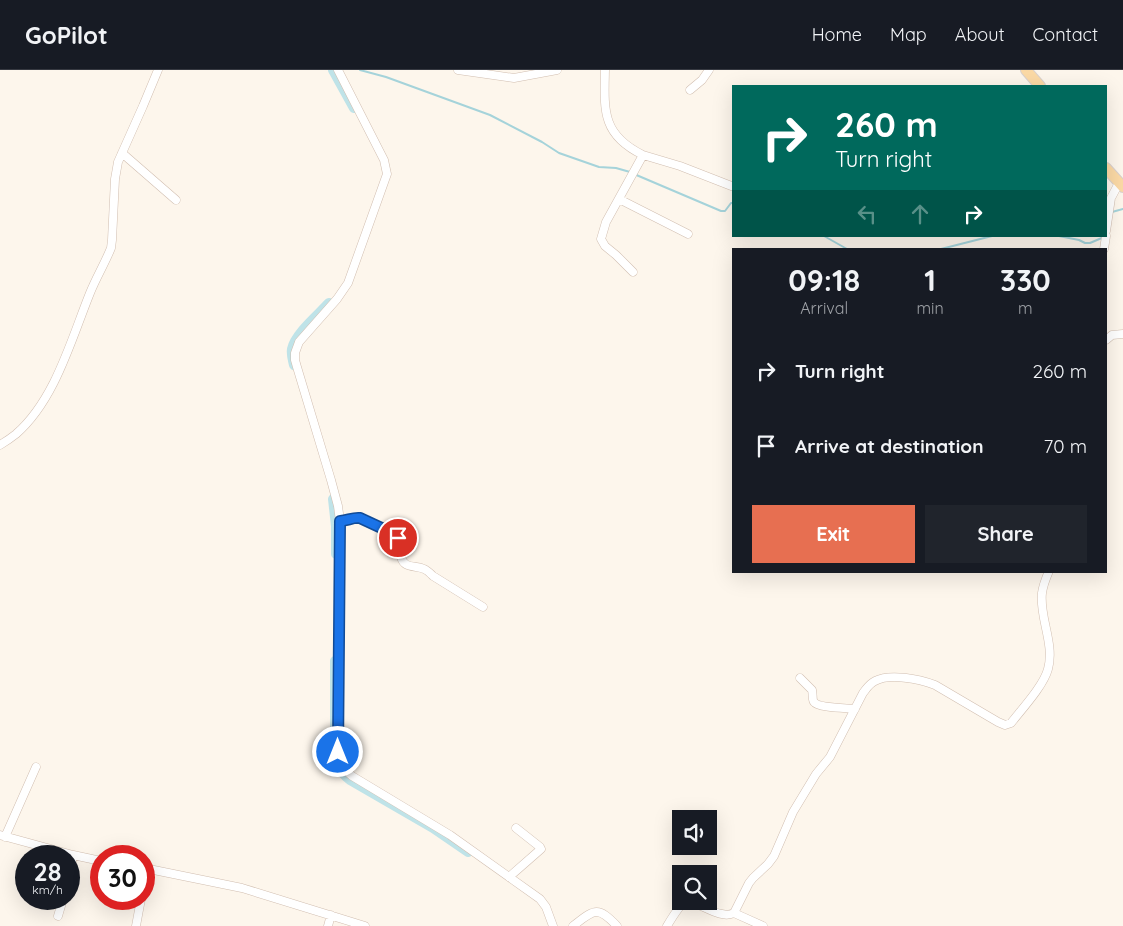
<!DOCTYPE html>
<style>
:root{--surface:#171b24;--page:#20242c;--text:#f1f3f6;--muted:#9ea1a6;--line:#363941;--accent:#e76f51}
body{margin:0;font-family:Quicksand,sans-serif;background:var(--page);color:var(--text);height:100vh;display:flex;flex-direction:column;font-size:19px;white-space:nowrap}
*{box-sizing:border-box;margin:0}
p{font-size:16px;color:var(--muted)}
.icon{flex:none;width:28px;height:28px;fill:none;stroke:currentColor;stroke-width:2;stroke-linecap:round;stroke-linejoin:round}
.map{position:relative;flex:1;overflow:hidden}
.sheet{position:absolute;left:732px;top:178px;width:375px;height:325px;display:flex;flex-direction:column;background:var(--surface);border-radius:0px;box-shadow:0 5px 20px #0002}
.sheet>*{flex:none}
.top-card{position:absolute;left:732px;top:15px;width:375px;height:152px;border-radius:0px;box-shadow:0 5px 20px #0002;background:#00695c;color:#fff;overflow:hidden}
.controls{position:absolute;left:672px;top:740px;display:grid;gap:10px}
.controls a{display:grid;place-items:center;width:45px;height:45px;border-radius:0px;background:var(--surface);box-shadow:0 5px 20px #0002;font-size:25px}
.speed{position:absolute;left:15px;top:775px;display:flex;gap:10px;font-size:25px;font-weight:700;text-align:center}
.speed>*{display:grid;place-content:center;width:65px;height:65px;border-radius:50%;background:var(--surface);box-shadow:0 5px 20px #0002;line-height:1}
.speed small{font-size:12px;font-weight:400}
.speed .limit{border:8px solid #d22;background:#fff;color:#111}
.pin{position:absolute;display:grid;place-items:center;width:42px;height:42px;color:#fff;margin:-21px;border:2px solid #fff;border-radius:50%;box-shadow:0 1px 5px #0007}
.me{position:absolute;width:55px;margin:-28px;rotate:0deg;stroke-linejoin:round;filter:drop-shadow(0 0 4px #0008)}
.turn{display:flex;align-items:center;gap:18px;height:105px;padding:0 20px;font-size:22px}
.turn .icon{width:65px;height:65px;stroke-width:2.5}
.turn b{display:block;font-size:35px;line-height:42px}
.lanes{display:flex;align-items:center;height:48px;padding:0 20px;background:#0003;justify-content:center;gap:25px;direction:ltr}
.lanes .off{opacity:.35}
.eta{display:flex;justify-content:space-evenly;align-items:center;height:85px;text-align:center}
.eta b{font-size:30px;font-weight:800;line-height:35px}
.button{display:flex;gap:10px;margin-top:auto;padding:10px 20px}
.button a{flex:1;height:58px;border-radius:0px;background:var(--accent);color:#fff;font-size:20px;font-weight:800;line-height:58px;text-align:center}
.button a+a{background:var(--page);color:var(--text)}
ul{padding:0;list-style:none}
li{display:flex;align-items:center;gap:15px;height:75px;padding:0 20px}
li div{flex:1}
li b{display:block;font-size:19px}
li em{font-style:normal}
header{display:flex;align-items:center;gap:30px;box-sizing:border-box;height:70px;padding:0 25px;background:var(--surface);border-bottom:1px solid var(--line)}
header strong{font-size:24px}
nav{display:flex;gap:28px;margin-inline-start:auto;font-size:18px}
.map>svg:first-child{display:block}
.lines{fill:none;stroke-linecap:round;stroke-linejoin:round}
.stream{stroke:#a5d3da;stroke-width:2}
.river{stroke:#bfe3e8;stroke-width:10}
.minor-casing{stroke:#d1beb0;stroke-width:9}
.major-casing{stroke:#dad1cd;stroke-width:12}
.minor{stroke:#fff;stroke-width:8}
.major{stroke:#fbd9a5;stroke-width:10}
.route-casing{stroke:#114b97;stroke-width:12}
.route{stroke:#1a73e8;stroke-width:9}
</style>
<header>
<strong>GoPilot</strong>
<nav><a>Home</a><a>Map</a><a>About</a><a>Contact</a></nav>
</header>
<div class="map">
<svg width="1123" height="856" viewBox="0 0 1123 856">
<rect width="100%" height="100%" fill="#fdf6ec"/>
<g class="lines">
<path class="stream" d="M 360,0 L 386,7 L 490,45 L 542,72 L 559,83 L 599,97 L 616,98 L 630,102
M 634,104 L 721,141 L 725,141 L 731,133 L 734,133
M 1112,142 L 1123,139
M 824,166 L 847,179
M 1059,166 L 1079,170 L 1085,173 L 1090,173 L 1104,167
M 941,179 L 992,166"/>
<path class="river" d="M 333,0 L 354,38
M 294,295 C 293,290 291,285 292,279 C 295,264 318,245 329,233
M 333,429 L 336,456 L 336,484
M 335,591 L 335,682 C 338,696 339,701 350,710 L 433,758 L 468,782"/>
<g class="minor-casing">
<path id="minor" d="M 338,0 L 384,90 L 387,104 L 348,213 L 337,229 L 299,272 L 295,283 L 295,290 L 297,297 L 331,410 L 338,436 L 340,451 L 338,682 C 341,691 344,700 352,706 L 450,765 L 540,829 L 546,837 L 553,856
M 458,0 L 514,8 L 557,0
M 605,0 C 604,41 602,65 643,85 L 606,152 L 601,169 L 605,176 L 616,185 L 633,202
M 690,20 L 702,10 L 709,0
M 122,83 L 176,130
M 643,85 L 680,96 L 734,117
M 619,129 L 688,164
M 1106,161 L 1111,128 L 1119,113
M 1104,179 L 1106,166
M 1106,270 L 1112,265 L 1123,264
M 0,375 C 5,372 11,368 16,364 C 55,330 71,270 90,223 C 96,208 105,193 111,178 L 112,170 L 115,109 L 118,92 L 143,36 L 158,0
M 340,451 C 347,451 353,447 360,448 L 393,464 L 401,470 C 401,476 400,482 401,487 C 404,499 415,495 424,499 C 427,500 430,503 433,506 L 483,537
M 800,608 L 812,620 C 813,623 812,630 814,632 C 818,638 847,638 855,639
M 0,765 L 73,785 L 101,791
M 5,767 L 36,697
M 144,798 L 242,818 L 365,856
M 509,807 L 541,779 L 540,777 L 516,758
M 69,808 L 73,785
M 144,816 L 147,799
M 734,843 L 763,856
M 58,846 L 63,829
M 136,856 L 141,829
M 328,856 L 331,845
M 573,856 C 594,840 597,835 617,856
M 667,856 C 670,851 679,836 684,833 C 695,827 718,851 734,843 L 749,813 L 753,808 L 768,794 L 774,786 L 793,742 L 816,704 L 830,687 L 863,623 C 867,618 869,614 875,611 C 890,603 919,609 935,615 L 998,652 L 1005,655 L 1011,653 C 1022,639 1044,615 1048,599 C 1055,574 1039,547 1042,523 C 1043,515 1046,508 1049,501"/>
</g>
<g class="major-casing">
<path id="major" d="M 1026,0 L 1040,16
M 1106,98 L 1123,117"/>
</g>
<use href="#minor" class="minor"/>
<use href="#major" class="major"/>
</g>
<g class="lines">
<g class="route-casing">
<path id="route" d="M 338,682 L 340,451 C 347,451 353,447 360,448 L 388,461 L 398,468"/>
</g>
<use href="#route" class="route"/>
</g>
</svg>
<div class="controls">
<a><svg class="icon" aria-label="sound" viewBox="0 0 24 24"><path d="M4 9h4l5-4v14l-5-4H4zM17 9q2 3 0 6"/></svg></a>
<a><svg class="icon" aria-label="search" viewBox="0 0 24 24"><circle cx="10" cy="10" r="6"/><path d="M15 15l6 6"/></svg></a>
</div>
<div class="speed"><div>28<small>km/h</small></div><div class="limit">30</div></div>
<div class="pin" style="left:398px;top:468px;background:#d93025"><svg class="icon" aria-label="arrive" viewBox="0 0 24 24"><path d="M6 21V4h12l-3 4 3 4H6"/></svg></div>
<svg class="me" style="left:338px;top:682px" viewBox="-20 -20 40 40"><circle r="17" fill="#1a73e8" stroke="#fff" stroke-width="3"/><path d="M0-11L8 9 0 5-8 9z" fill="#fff"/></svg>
<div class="top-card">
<div class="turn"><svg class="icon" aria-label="right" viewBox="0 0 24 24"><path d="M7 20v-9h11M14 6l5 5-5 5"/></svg><div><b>260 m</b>Turn right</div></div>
<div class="lanes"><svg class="icon off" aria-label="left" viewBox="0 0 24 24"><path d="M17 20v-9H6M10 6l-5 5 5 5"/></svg><svg class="icon off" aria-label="ahead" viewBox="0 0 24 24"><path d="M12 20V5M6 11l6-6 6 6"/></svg><svg class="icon" aria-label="right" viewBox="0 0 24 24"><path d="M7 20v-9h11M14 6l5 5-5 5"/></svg></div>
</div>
<section class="sheet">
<div class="eta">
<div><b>09:18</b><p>Arrival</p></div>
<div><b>1</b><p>min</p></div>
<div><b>330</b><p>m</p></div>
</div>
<ul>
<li><svg class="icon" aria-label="right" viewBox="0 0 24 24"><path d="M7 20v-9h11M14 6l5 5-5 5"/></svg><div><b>Turn right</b></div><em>260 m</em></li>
<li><svg class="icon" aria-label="arrive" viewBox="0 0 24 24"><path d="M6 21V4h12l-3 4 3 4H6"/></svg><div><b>Arrive at destination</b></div><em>70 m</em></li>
</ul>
<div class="button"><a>Exit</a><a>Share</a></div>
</section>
</div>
